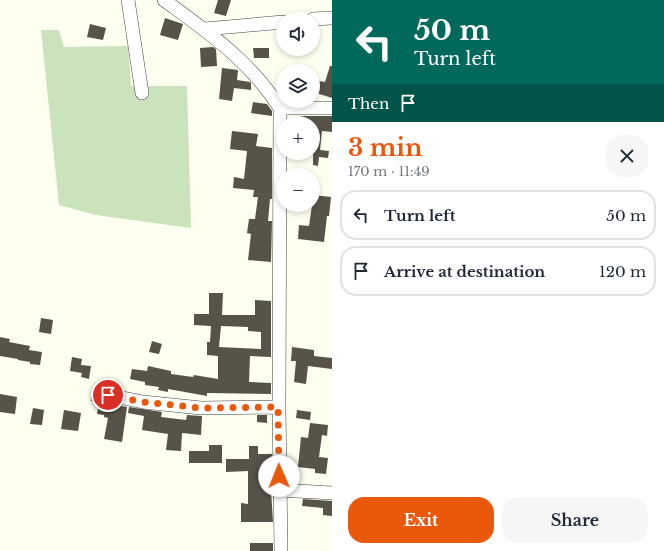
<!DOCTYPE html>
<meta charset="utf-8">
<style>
:root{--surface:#fff;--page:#f6f6f7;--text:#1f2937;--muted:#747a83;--line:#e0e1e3;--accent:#ea580c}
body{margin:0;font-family:"Libre Baskerville",serif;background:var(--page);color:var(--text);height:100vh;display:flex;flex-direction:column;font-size:15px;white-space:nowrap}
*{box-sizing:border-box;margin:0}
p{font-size:13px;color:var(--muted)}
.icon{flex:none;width:22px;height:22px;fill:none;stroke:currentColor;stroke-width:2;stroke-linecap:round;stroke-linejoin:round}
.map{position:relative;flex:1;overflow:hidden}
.sheet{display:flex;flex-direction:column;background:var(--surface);width:332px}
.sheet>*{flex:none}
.top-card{background:#00695c;color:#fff;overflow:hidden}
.controls{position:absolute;left:276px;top:12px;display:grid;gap:8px}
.controls a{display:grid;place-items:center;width:44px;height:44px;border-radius:50%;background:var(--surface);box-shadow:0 2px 6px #0003;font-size:20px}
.pin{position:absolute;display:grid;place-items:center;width:34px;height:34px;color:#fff;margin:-17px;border:2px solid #fff;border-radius:50%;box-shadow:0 1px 4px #0007}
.me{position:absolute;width:44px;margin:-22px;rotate:359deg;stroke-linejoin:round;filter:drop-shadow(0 0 3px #0008)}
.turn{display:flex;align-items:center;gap:14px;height:84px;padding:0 16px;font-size:18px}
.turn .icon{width:52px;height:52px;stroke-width:2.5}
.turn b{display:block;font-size:28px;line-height:34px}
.then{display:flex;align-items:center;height:38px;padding:0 16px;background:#0003;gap:8px;font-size:15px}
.round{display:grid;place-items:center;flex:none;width:42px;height:42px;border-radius:16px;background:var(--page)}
.head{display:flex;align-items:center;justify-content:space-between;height:68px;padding:0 16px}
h1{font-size:24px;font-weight:700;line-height:30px;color:var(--accent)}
.primary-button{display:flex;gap:8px;margin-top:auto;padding:8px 16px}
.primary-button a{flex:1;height:46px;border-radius:16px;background:var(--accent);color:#fff;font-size:16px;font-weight:700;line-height:46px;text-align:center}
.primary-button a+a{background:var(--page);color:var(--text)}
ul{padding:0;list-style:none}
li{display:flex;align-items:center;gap:12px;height:50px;margin:0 8px 6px;padding:0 8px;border:2px solid var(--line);border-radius:16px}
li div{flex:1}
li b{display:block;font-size:15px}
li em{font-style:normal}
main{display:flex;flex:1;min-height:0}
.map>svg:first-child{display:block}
.cemetery{fill:#cbe3bd}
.building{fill:#575349;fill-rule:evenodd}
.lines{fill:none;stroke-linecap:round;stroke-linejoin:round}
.minor-casing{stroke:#414141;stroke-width:14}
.minor{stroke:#fff;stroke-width:13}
.route{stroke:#ea580c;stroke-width:7;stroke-dasharray:0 12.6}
</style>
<main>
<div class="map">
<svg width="332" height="551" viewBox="0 0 332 551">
<rect width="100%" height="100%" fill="#fdffef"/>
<path class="cemetery" d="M 41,30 L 59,30 L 64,47 L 128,46 L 131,86 L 187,86 L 191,228 L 96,215 L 59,205 Z"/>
<path class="building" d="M 218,0 L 231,0 L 226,16 L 214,13 Z
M 165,18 L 183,24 L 178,40 L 160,35 Z
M 90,24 L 106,28 L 103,40 L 87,37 Z
M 213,47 L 216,49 L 217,66 L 201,67 L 200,48 Z
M 253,48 L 269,48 L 269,58 L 254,58 Z
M 330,66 L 332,66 L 332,98 L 313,92 L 313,80 L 325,82 Z
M 222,68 L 238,70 L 237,80 L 250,82 L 251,83 L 251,90 L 234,88 L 232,101 L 219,99 Z
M 253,102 L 267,104 L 272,111 L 272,116 L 251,113 Z
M 299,116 L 332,116 L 332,132 L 322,131 L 320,150 L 329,151 L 328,158 L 319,157 L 318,166 L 313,165 L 313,123 L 299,123 Z
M 232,131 L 258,134 L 256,146 L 272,148 L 272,199 L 270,199 L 268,221 L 272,221 L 271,262 L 248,260 L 251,234 L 247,233 L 249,219 L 255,219 L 258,197 L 253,197 L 254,190 L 233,188 L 234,177 L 244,179 L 247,151 L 230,149 Z
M 313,195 L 331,197 L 329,216 L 327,216 L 324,242 L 298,239 L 299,225 L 309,226 L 312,205 L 313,205 Z
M 209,293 L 223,293 L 222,315 L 255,315 L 255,300 L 271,301 L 271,357 L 250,356 L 249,382 L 271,383 L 271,394 L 207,393 L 207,396 L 168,389 L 168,392 L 158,390 L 159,387 L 145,385 L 145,382 L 130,379 L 132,369 L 147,371 L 148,366 L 171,371 L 171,374 L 193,377 L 194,375 L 218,379 L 218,356 L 207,355 L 207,342 L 210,342 L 211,326 L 194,325 L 194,314 L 209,314 ZM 221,326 L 248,327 L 248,331 L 261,332 L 261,349 L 219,347 Z
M 41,318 L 53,320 L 51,334 L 39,332 Z
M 0,337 L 10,339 L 9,342 L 30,346 L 29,350 L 42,352 L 40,365 L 30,364 L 30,362 L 18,360 L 18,359 L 0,356 Z
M 152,341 L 162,344 L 159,354 L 149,352 Z
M 292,347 L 314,350 L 314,356 L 332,358 L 332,369 L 308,366 L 306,384 L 294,382 L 296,361 L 291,361 Z
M 72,357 L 82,359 L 81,365 L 91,366 L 89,379 L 81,377 L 82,373 L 70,371 Z
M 92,392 L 100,393 L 100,402 L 91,401 Z
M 0,394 L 17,397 L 15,414 L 0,412 Z
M 99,402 L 127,407 L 122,442 L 104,439 L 108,418 L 104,417 L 104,415 L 97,414 Z
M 129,407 L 162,412 L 161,417 L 186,420 L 187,415 L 202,416 L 201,435 L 182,433 L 181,451 L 166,450 L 168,434 L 142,430 L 144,416 L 128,413 Z
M 33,408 L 44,410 L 42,425 L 30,424 Z
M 64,410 L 81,413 L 78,431 L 61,429 Z
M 297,410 L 311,412 L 310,420 L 296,418 Z
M 257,415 L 267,415 L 267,423 L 257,422 Z
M 310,423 L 328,425 L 327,436 L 322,435 L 319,457 L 328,458 L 326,474 L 315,473 L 315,469 L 298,467 L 301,437 L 308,438 Z
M 209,445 L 222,445 L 222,463 L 189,463 L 189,451 L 209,451 Z
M 249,446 L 258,446 L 258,454 L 272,454 L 271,490 L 273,522 L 241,522 L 241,503 L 248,504 L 248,471 L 226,472 L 226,459 L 249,459 Z
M 303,499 L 332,501 L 332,516 L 323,515 L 323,508 L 302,506 Z
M 250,543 L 273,543 L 273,551 L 250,551 Z"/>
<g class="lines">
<g class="minor-casing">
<path id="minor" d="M 128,0 L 142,93
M 164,0 C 209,33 249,60 280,108 L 279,407 L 281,551
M 313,19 L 332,18
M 205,29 L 283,22
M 280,108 L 332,108
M 108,395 L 143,402 L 201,408 L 279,407
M 279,490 L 332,493"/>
</g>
<use href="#minor" class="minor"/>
</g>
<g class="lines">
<path class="route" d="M 108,395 L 143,402 L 201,408 L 278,407 L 279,476"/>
</g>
</svg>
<div class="controls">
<a><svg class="icon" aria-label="sound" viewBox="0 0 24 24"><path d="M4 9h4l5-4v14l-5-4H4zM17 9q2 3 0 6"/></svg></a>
<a><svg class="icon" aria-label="layers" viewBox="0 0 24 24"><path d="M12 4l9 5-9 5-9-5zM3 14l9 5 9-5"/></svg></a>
<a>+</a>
<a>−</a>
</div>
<div class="pin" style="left:108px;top:395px;background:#d93025"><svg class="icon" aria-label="arrive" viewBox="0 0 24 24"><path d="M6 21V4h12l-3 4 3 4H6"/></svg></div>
<svg class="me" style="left:279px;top:476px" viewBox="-20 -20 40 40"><circle r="19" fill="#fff"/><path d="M0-13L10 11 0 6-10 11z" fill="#ea580c"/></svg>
</div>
<section class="sheet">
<div class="top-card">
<div class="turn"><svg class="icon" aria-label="left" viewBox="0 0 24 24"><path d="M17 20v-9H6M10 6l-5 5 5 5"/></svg><div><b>50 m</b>Turn left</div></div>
<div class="then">Then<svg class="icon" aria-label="arrive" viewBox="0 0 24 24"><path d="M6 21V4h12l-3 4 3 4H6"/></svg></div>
</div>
<div class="head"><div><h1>3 min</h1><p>170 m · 11:49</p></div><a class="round"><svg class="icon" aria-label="close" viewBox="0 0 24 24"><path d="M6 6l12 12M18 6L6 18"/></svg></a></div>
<ul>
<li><svg class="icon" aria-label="left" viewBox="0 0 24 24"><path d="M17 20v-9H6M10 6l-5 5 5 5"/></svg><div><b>Turn left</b></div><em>50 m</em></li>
<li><svg class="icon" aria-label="arrive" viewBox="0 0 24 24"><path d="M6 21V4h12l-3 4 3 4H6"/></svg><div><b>Arrive at destination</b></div><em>120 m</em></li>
</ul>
<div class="primary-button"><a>Exit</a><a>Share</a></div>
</section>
</main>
